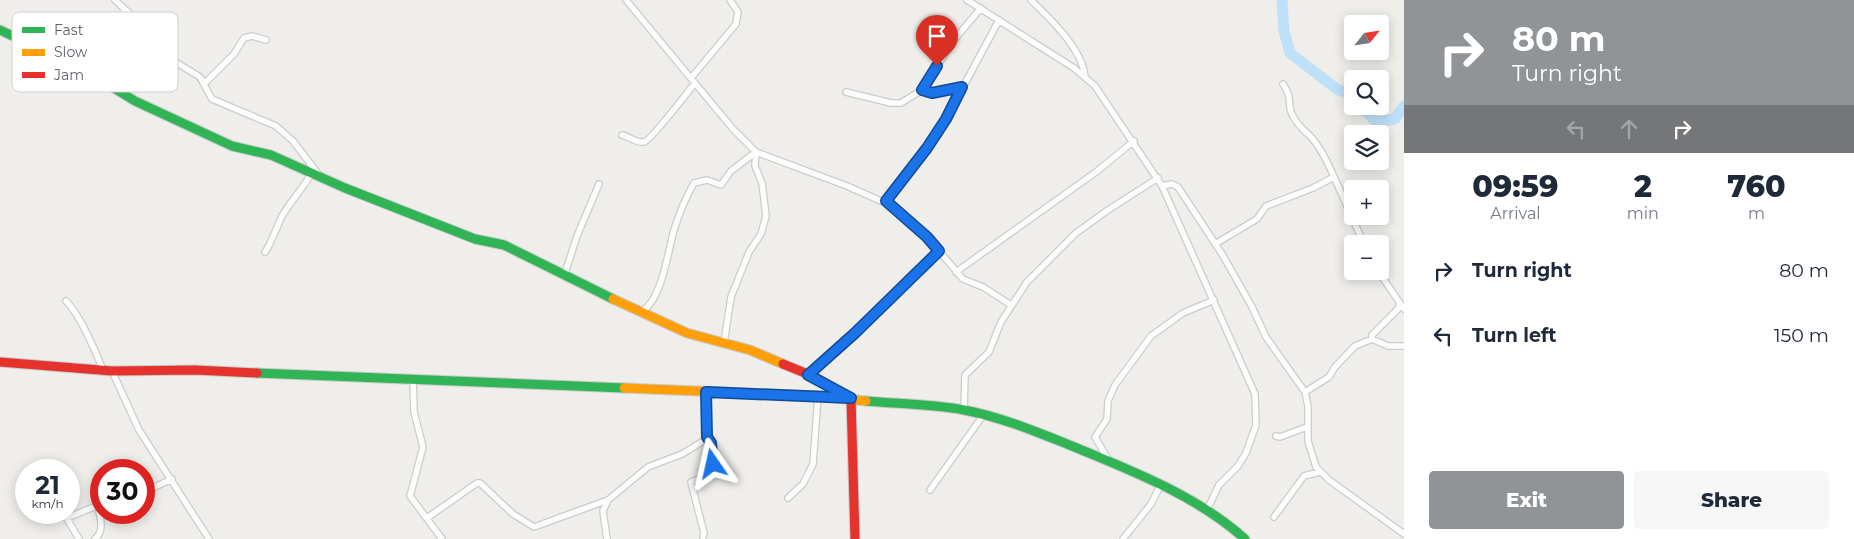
<!DOCTYPE html>
<meta charset="utf-8">
<style>
:root{--surface:#fff;--page:#f6f6f7;--text:#1f2937;--muted:#747a83;--accent:#919496}
body{margin:0;font-family:Montserrat,sans-serif;background:var(--page);color:var(--text);height:100vh;display:flex;flex-direction:column;font-size:19px;white-space:nowrap}
*{box-sizing:border-box;margin:0}
p{font-size:16px;color:var(--muted)}
.icon{flex:none;width:28px;height:28px;fill:none;stroke:currentColor;stroke-width:2;stroke-linecap:round;stroke-linejoin:round}
.map{position:relative;flex:1;overflow:hidden}
.details{display:flex;flex-direction:column;background:var(--surface);width:450px}
.details>*{flex:none}
.banner{background:#919496;color:#fff;overflow:hidden}
.needle{width:32px;rotate:60deg}
.buttons{position:absolute;left:1344px;top:15px;display:grid;gap:10px}
.buttons a{display:grid;place-items:center;width:45px;height:45px;border-radius:5px;background:var(--surface);box-shadow:0 2px 12px #0003;font-size:25px}
.speed{position:absolute;left:15px;top:459px;display:flex;gap:10px;font-size:25px;font-weight:700;text-align:center}
.speed>*{display:grid;place-content:center;width:65px;height:65px;border-radius:50%;background:var(--surface);box-shadow:0 2px 12px #0003;line-height:1}
.speed small{font-size:12px;font-weight:400}
.speed .limit{border:8px solid #d22;background:#fff;color:#111}
.pin{position:absolute;display:grid;place-items:center;width:42px;height:42px;color:#fff;margin:-51px -21px;border-radius:50% 50% 50% 0;rotate:-45deg;box-shadow:0 0 5px #0007}
.pin .icon{rotate:45deg}
.me{position:absolute;width:55px;margin:-28px;rotate:349deg;stroke-linejoin:round;filter:drop-shadow(0 0 4px #0008)}
.turn{display:flex;align-items:center;gap:18px;height:105px;padding:0 25px;font-size:22px}
.turn .icon{width:65px;height:65px;stroke-width:2.5}
.turn b{display:block;font-size:35px;line-height:42px}
.lanes{display:flex;align-items:center;height:48px;padding:0 25px;background:#0003;justify-content:center;gap:25px;direction:ltr}
.lanes .off{opacity:.35}
.eta{display:flex;justify-content:space-evenly;align-items:center;height:85px;text-align:center}
.eta b{font-size:30px;font-weight:800;line-height:35px}
.cta{display:flex;gap:10px;margin-top:auto;padding:10px 25px}
.cta a{flex:1;height:58px;border-radius:5px;background:var(--accent);color:#fff;font-size:20px;font-weight:800;line-height:58px;text-align:center}
.cta a+a{background:var(--page);color:var(--text)}
ul{padding:0;list-style:none}
li{display:flex;align-items:center;gap:15px;height:65px;padding:0 25px}
li div{flex:1}
li b{display:block;font-size:19px}
li em{font-style:normal}
main{display:flex;flex:1;min-height:0}
.map>svg:first-child{display:block}
.lines{fill:none;stroke-linecap:round;stroke-linejoin:round}
.river{stroke:#bfe0f9;stroke-width:11}
.street-casing{stroke:#cbcccc;stroke-width:8}
.fast-casing{stroke:#cacacb;stroke-width:11}
.slow-casing{stroke:#cacacb;stroke-width:11}
.jam-casing{stroke:#cacacb;stroke-width:11}
.street{stroke:#fdfcfc;stroke-width:5.5}
.fast{stroke:#30b455;stroke-width:9}
.slow{stroke:#ff9f0a;stroke-width:9}
.jam{stroke:#e5322d;stroke-width:9}
.route-casing{stroke:#114b97;stroke-width:12}
.route{stroke:#1a73e8;stroke-width:9}
.key{fill:#fff;stroke:#cfd0d2;stroke-width:1}
.key-label{font-size:14px;fill:#5f6368}
</style>
<main>
<div class="map">
<svg width="1404" height="539" viewBox="0 0 1404 539">
<rect width="100%" height="100%" fill="#efeeea"/>
<g class="lines">
<path class="river" d="M 1282,0 L 1284,31 L 1290,53 L 1338,90 L 1346,92 L 1352,99
M 1359,106 L 1377,122 L 1395,119 L 1404,106"/>
<g class="street-casing">
<path id="street" d="M 115,0 L 143,26 L 177,63 L 200,77 L 212,99 L 276,126 L 293,141 L 319,175
M 626,0 L 733,129 L 756,152 L 847,186 L 881,201 L 889,198 L 946,119 L 999,20
M 967,0 L 1074,68 L 1095,86 L 1162,186 L 1255,394 L 1256,425 L 1246,453 L 1238,466 L 1219,485 L 1207,510
M 1031,0 C 1051,20 1082,48 1085,77
M 81,68 L 103,43 L 125,10
M 691,78 L 736,24 L 738,12 L 730,0
M 204,84 L 234,54 L 244,38 L 252,36 L 266,40
M 1283,84 C 1294,100 1286,105 1293,116 C 1297,125 1304,130 1311,137 C 1321,148 1328,163 1334,177
M 922,90 L 954,40 L 981,8
M 846,92 L 891,103 L 901,103 L 922,90 L 932,93 L 962,87
M 622,135 C 630,137 636,143 644,142 C 650,141 688,92 695,83
M 1162,186 L 1172,184 L 1178,187 L 1222,254 L 1251,305 L 1266,337 L 1305,392 L 1308,406 L 1308,441 L 1316,467 L 1329,480 L 1404,534
M 886,201 L 927,237 L 963,279 L 983,287 L 1011,305
M 1215,244 L 1257,219 L 1266,206 L 1313,188 L 1334,177 L 1364,244
M 265,252 C 271,244 277,226 282,216 C 291,201 303,188 312,173
M 1378,271 L 1404,309
M 956,272 L 1096,172 L 1134,141
M 564,276 L 577,236 L 599,184
M 66,301 C 80,315 96,352 103,370
M 1399,303 L 1399,308 L 1372,335 L 1372,339 L 1388,346 L 1404,346
M 642,311 C 662,300 668,251 674,230 C 679,214 686,197 694,183 L 707,180 L 721,185 L 731,171 L 756,152
M 724,343 L 731,297 L 749,252 L 761,234 L 766,216 L 762,183 L 755,166 L 756,152
M 112,371 L 139,430 L 209,539
M 809,375 L 855,333 L 939,251
M 413,379 L 414,412 L 423,447 L 410,496 L 442,539
M 1305,392 L 1329,377 L 1335,367 L 1355,346 L 1372,339
M 964,410 L 965,375 L 989,352 L 1001,322 L 1027,282 L 1076,233 L 1108,210 L 1158,178
M 1276,436 L 1280,437 L 1307,427
M 1109,461 L 1095,437 L 1107,419 L 1108,401 L 1115,385 L 1151,336 L 1183,313 L 1214,300
M 930,490 L 984,414
M 144,492 L 172,479
M 788,498 L 803,484 L 813,464 L 818,396
M 63,512 L 79,539
M 1274,517 L 1304,476 L 1320,472
M 67,518 L 101,504
M 427,518 L 477,483 L 480,483 L 513,514 L 534,527 L 608,500 L 648,467 L 682,454 L 705,440 L 708,433 L 706,392
M 703,537 L 704,533 L 691,482 L 707,476 C 713,463 716,450 707,437
M 95,539 C 105,530 100,518 98,506
M 607,539 L 603,511 L 608,500
M 1123,539 L 1151,504 L 1161,484"/>
</g>
<g class="fast-casing">
<path id="fast" d="M 0,30 L 81,68 L 135,101 L 232,146 L 271,155 L 345,188 L 475,239 L 504,245 L 613,299
M 257,373 L 624,388
M 866,401 C 898,404 932,404 964,410 C 1001,417 1037,432 1072,446 C 1132,471 1196,495 1245,539"/>
</g>
<g class="slow-casing">
<path id="slow" d="M 613,299 L 687,333 L 750,350 L 783,364
M 624,388 L 818,396 L 866,401"/>
</g>
<g class="jam-casing">
<path id="jam" d="M 0,362 L 112,371 L 195,370 L 257,373
M 783,364 L 815,377 L 851,398 L 855,539"/>
</g>
<use href="#street" class="street"/>
<use href="#fast" class="fast"/>
<use href="#slow" class="slow"/>
<use href="#jam" class="jam"/>
</g>
<g class="lines">
<g class="route-casing">
<path id="route" d="M 713,464 L 711,443 L 707,437 L 706,392 L 851,398 L 808,375 L 855,333 L 939,251 L 927,237 L 886,201 L 927,148 L 946,119 L 962,87 L 932,93 L 922,90 L 937,66"/>
</g>
<use href="#route" class="route"/>
</g>
<rect x="12" y="12" width="166" height="80" rx="8" class="key"/>
<rect x="22" y="27" width="23" height="6" fill="#30b455"/>
<rect x="22" y="49" width="23" height="7" fill="#ff9f0a"/>
<rect x="22" y="72" width="23" height="6" fill="#e5322d"/>
<g class="key-label">
<text x="54" y="35">Fast</text>
<text x="54" y="57">Slow</text>
<text x="54" y="80">Jam</text>
</g>
</svg>
<div class="buttons">
<a><svg class="needle" viewBox="-14 -14 28 28"><path d="M0-13l5 13h-10z" fill="#e53935"/><path d="M0 13l5-13h-10z" fill="#747a83"/></svg></a>
<a><svg class="icon" aria-label="search" viewBox="0 0 24 24"><circle cx="10" cy="10" r="6"/><path d="M15 15l6 6"/></svg></a>
<a><svg class="icon" aria-label="layers" viewBox="0 0 24 24"><path d="M12 4l9 5-9 5-9-5zM3 14l9 5 9-5"/></svg></a>
<a>+</a>
<a>−</a>
</div>
<div class="speed"><div>21<small>km/h</small></div><div class="limit">30</div></div>
<div class="pin" style="left:937px;top:66px;background:#d93025"><svg class="icon" aria-label="arrive" viewBox="0 0 24 24"><path d="M6 21V4h12l-3 4 3 4H6"/></svg></div>
<svg class="me" style="left:713px;top:464px" viewBox="-20 -20 40 40"><path d="M0-17L14 15 0 8-14 15z" fill="#1a73e8" stroke="#fff" stroke-width="4"/></svg>
</div>
<section class="details">
<div class="banner">
<div class="turn"><svg class="icon" aria-label="right" viewBox="0 0 24 24"><path d="M7 20v-9h11M14 6l5 5-5 5"/></svg><div><b>80 m</b>Turn right</div></div>
<div class="lanes"><svg class="icon off" aria-label="left" viewBox="0 0 24 24"><path d="M17 20v-9H6M10 6l-5 5 5 5"/></svg><svg class="icon off" aria-label="ahead" viewBox="0 0 24 24"><path d="M12 20V5M6 11l6-6 6 6"/></svg><svg class="icon" aria-label="right" viewBox="0 0 24 24"><path d="M7 20v-9h11M14 6l5 5-5 5"/></svg></div>
</div>
<div class="eta">
<div><b>09:59</b><p>Arrival</p></div>
<div><b>2</b><p>min</p></div>
<div><b>760</b><p>m</p></div>
</div>
<ul>
<li><svg class="icon" aria-label="right" viewBox="0 0 24 24"><path d="M7 20v-9h11M14 6l5 5-5 5"/></svg><div><b>Turn right</b></div><em>80 m</em></li>
<li><svg class="icon" aria-label="left" viewBox="0 0 24 24"><path d="M17 20v-9H6M10 6l-5 5 5 5"/></svg><div><b>Turn left</b></div><em>150 m</em></li>
</ul>
<div class="cta"><a>Exit</a><a>Share</a></div>
</section>
</main>
